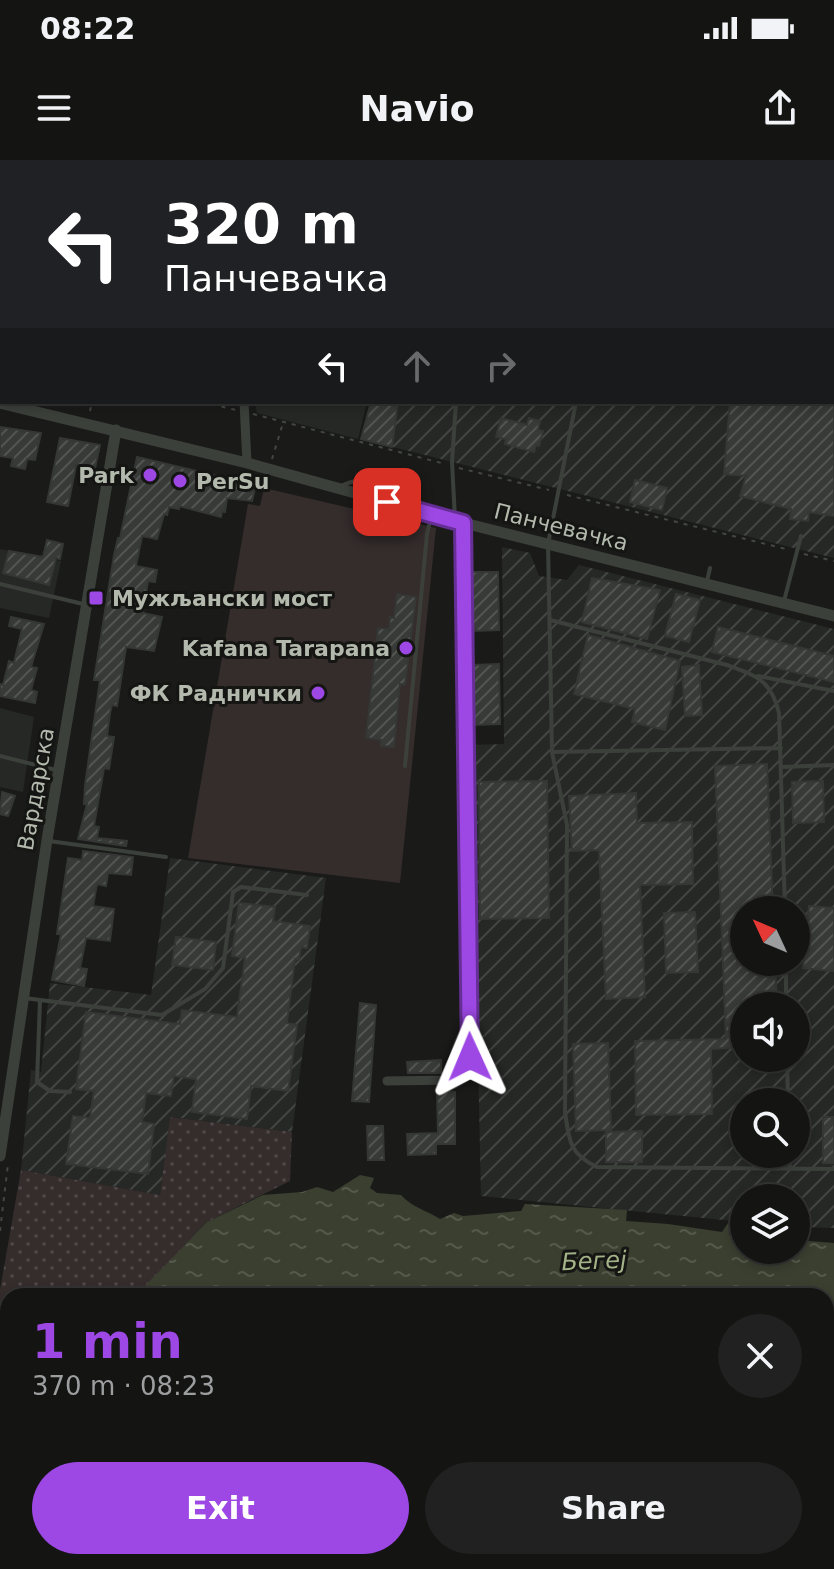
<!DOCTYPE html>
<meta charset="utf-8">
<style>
:root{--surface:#141413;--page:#212121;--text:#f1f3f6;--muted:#9d9ea0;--line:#333;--accent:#9d48e5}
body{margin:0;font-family:"DejaVu Sans",sans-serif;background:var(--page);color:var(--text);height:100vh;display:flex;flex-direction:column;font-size:30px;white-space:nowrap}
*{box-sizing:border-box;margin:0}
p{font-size:26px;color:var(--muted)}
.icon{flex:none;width:44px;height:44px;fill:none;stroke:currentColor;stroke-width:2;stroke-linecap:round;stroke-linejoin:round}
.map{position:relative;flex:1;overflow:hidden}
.details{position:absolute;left:0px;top:1128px;width:834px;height:282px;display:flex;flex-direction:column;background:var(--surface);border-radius:24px 24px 0 0;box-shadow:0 4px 12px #0003,0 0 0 2px var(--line)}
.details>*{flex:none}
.banner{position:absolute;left:0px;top:0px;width:834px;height:244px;box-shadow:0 4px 12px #0003,0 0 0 2px var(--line);background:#202124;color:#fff;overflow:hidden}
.needle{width:52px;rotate:314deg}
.tools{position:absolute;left:730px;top:736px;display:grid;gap:16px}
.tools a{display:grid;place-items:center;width:80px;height:80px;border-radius:50%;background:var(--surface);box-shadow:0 4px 12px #0003,0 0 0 2px var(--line);font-size:40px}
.pin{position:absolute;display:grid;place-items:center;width:68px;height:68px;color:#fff;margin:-34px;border-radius:16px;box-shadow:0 4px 12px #0006}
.me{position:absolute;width:88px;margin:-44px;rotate:359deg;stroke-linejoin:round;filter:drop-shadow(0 0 6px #0008)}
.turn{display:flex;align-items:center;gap:28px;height:168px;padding:0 32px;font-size:36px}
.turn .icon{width:104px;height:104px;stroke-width:2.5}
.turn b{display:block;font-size:56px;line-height:68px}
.lanes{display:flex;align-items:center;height:76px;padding:0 32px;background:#0003;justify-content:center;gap:40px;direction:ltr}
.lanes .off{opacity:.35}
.round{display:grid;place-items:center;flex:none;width:84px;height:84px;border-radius:42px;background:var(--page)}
.head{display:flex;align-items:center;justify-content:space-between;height:136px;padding:0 32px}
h1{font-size:48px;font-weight:700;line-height:60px;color:var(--accent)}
.action{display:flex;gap:16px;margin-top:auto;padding:16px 32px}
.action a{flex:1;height:92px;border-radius:48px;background:var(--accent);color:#fff;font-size:32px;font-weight:700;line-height:92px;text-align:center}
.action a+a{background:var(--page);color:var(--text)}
.status{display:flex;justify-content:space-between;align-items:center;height:56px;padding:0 40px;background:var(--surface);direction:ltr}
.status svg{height:22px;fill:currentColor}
header{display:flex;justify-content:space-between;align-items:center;height:104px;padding:0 32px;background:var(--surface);font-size:36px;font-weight:700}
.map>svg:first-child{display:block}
.built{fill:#262826}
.industrial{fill:url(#industrial-furrows);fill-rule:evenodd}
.grass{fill:url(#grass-dots)}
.pitch{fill:#352c2c}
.water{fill:url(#water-ripples)}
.building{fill:url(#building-hatch);stroke:#343734;stroke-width:2}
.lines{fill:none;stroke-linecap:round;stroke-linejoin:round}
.path{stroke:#434741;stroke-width:2;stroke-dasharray:4 6;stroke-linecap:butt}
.service{stroke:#3c403b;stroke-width:4}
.minor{stroke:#3c403b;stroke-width:9}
.tertiary{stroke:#3c403b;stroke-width:11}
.route-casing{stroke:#662f95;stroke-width:20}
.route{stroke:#9d48e5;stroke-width:14}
.poi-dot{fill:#9d48e5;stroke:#151614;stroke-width:3}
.labels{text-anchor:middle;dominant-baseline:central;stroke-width:6;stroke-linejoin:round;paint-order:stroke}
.poi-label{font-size:22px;font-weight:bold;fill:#b3baad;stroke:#151614;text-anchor:end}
.street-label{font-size:22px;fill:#b3baad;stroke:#151614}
.water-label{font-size:24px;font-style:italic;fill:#a3b287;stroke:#151614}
</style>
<div class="status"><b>08:22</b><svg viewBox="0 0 49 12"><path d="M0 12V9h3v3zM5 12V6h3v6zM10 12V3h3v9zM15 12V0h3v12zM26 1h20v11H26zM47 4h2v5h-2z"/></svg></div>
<header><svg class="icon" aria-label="menu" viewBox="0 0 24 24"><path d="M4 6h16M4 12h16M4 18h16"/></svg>Navio<svg class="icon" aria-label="share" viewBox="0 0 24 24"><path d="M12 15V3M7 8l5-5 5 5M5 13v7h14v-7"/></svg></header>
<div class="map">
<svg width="834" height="1409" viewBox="0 0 834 1409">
<defs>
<pattern id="industrial-furrows" width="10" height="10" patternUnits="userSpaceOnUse" patternTransform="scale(2)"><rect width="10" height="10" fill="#262826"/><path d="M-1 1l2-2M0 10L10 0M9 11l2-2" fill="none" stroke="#434543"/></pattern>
<pattern id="grass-dots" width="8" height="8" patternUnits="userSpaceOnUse" patternTransform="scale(2)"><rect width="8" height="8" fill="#352c2c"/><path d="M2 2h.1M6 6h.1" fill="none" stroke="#504848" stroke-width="1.8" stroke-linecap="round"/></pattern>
<pattern id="water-ripples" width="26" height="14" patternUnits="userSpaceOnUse" patternTransform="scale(2)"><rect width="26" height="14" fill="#3a3f30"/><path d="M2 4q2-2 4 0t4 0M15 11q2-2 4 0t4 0" fill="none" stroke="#54594b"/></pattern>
<pattern id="building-hatch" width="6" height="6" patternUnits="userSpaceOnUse" patternTransform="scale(2)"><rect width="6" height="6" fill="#383a37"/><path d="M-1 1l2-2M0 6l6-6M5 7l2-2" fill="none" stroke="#525451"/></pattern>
</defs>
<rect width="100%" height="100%" fill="#1a1b19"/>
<path class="built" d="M 255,242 L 367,242 L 358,279 L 257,253 Z
M 0,389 L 61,401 L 49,458 L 0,448 Z
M 0,548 L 34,557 L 23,632 L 0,627 Z"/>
<path class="industrial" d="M 390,0 L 731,0 L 731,2 Z
M 832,99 L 834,398 L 361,279 L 370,242 L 832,242 Z
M 502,387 L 530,393 L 539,416 L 567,420 L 579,405 L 834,469 L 834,1068 L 796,1067 L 796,1038 L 744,1038 L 744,1062 L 481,1036 L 471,585 L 504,584 ZM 744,750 L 796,750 L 796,802 L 744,802 ZM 744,846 L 796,846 L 796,898 L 744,898 ZM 744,942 L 796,942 L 796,994 L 744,994 Z
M 170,698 L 326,718 L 292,972 L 171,957 L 160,1035 L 21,1010 L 31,910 L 41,912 L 50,823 L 151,835 Z"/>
<path class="grass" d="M 170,957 L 292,972 L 290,1021 L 207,1062 L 145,1127 L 141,1136 L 8,1136 L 8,1296 L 6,1297 L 0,1286 L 0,1130 L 21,1010 L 160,1035 Z"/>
<path class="pitch" d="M 264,328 L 436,368 L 400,723 L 188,698 L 248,344 L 260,346 Z"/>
<path class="water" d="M 360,1015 L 374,1018 L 370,1028 L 377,1033 L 401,1035 C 413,1048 426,1050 440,1059 L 454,1053 L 463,1056 L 521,1051 L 525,1044 L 627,1050 L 626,1061 L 668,1064 L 722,1072 L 728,1063 L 730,1064 L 729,1075 L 744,1076 L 744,1090 L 796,1090 L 796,1080 L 834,1083 L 834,1168 L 826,1169 L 826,1136 L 141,1136 L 144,1127 L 207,1062 L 263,1035 L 302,1032 L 317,1027 L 333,1032 Z"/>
<path class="building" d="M 371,242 L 398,242 L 392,287 L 361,279 Z
M 730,242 L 834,242 L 834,356 L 809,352 L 808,361 L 790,359 L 791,349 L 740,336 L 746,316 L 724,314 Z
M 501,258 L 527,265 L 529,258 L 540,261 L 538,270 L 543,271 L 539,286 L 536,285 L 534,292 L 505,284 L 506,279 L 496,277 Z
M 0,267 L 41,273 L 35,300 L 27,299 L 25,309 L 11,306 L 13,298 L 0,296 Z
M 60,278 L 100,285 L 95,308 L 76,305 L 68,346 L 47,342 Z
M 137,297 L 256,325 L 252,341 L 227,338 L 225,352 L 222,351 L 221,357 L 179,346 L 179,349 L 169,347 L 167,355 L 164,354 L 157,379 L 142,376 L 136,406 L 157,410 L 155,422 L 148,421 L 143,453 L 162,457 L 154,491 L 126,487 L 117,546 L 112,545 L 110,553 L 107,576 L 114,577 L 109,609 L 104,608 L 94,666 L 99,667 L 97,678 L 127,681 L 126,686 L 78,679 L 87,644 L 84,644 L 85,625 L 100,520 L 94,520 L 114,395 L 118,378 L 120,378 Z
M 635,320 L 667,328 L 662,350 L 630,342 Z
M 47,380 L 63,384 L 60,399 L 56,398 L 49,425 L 3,413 L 9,391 L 43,397 Z
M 471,412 L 498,412 L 499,470 L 472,471 Z
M 592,418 L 660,430 L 647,479 L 582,462 Z
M 397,434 L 416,437 L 405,525 L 400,524 L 394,587 L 381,586 L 381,580 L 366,578 L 378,468 L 389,469 L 390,457 L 394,458 Z
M 676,434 L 700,440 L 689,482 L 665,476 Z
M 11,457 L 44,464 L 31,507 L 37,508 L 31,530 L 37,532 L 35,543 L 0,536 L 0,524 L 3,525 L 9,501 L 14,503 L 22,469 L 9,466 Z
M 718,467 L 834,496 L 834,522 L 712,492 Z
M 588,475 L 680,501 L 665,570 L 632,562 L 635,549 L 574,534 Z
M 499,504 L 500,564 L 473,565 L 472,505 Z
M 699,505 L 702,555 L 685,556 L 682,507 Z
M 767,604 L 773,750 L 744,750 L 744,802 L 775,802 L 777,846 L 744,846 L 744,887 L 711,889 L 712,954 L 636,955 L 635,881 L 726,879 L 715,606 Z
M 547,621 L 549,758 L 480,759 L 479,622 Z
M 823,621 L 824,662 L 793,663 L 792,622 Z
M 2,632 L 15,636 L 8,656 L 0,654 Z
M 636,633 L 637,663 L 692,662 L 693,724 L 640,725 L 645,837 L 606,839 L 599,690 L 572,691 L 569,636 Z
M 83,691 L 133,697 L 131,715 L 108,713 L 106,726 L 97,724 L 93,746 L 114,749 L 110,781 L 86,778 L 80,808 L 87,809 L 84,826 L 52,820 L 61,774 L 57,774 L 68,698 L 82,700 Z
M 239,743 L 275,747 L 273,761 L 310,766 L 307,788 L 301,787 L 299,800 L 295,799 L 287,863 L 297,865 L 288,931 L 251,926 L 247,959 L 192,952 L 196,919 L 174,916 L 171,936 L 146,933 L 142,962 L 154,964 L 148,1014 L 66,1004 L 73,956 L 90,958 L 94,931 L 76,929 L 86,852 L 180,864 L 182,850 L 237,857 L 245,798 L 232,796 Z
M 809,746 L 834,748 L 834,811 L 803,808 Z
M 695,752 L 698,812 L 666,813 L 664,753 Z
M 176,777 L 216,782 L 213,810 L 172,805 Z
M 360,843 L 376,845 L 369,942 L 352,941 Z
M 608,883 L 611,970 L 576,971 L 573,884 Z
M 441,900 L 441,913 L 408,913 L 407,902 Z
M 437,932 L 455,932 L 455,984 L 436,984 L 436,994 L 408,995 L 407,974 L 438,973 Z
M 823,957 L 834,957 L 834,1003 L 823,1003 Z
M 367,966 L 383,966 L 384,1000 L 368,1000 Z
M 642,971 L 642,1002 L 606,1002 L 606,972 Z"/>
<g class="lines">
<path class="path" d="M 0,199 L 2,199
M 202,242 L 236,250
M 90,251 L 92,242
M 253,254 L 445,304
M 272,299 L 283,263
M 459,308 L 549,330
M 567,335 L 790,390
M 804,394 L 834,401
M 0,1071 L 8,1004"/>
<path class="service" d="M 471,2 L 471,0
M 832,22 L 834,22
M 0,57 L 2,58
M 832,96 L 834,97
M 576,242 L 548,384 L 552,592 L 567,665 L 565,952 C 569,980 569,994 597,1007 L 834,1009
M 339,327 C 358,317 381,316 386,339
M 455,359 L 452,302 L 456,242
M 707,421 L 710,408
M 0,424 L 83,444
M 784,441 L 801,376
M 550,460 L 727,505 C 757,516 771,520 779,553 L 785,750
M 758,516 L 834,531
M 552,592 L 781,588
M 0,596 L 56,610
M 405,606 L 427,374 L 431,357
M 782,607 L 834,605
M 49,681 L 166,697
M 786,802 L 786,846
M 24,838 L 162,855 L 205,829 L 223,808 L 233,732 L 241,727 L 307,735
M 40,840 L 37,922 L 50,931 L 70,932
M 787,898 L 788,942
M 789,994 L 790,1009"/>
<path class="minor" d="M 12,0 L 12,2
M 217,0 L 217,2
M 244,242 L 247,303
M 387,921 L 453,920 L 465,909 L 470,897 L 463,363"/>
<path class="tertiary" d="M 0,243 L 247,303 L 456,361 L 834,456
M 0,996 L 47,680 L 116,270
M 0,1329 L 8,1348
M 31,1402 L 34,1409"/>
</g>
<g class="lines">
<g class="route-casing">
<path id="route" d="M 387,342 L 463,363 L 470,897"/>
</g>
<use href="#route" class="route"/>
</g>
<g class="poi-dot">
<circle cx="150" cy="315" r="8"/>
<circle cx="180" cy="321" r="8"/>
<rect x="88" y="430" width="16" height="16" rx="4"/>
<circle cx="406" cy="488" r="8"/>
<circle cx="318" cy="533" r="8"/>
</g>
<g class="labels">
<g class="poi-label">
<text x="134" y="315">Park</text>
<text x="196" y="321" text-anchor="start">PerSu</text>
<text x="112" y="438" text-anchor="start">Мужљански мост</text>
<text x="390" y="488">Kafana Tarapana</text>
<text x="302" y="533">ФК Раднички</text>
</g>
<g class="street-label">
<text transform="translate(561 367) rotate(14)">Панчевачка</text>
<text transform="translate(36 629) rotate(-80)">Вардарска</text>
</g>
<g class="water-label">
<text transform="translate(594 1101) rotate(-2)">Бегеј</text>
</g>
</g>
</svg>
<div class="tools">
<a><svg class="needle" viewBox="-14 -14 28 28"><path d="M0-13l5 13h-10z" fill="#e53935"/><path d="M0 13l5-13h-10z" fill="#9d9ea0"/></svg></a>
<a><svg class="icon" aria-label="sound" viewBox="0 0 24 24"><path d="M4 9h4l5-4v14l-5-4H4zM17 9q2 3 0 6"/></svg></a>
<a><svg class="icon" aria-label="search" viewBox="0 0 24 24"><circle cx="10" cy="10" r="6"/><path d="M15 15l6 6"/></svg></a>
<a><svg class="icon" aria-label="layers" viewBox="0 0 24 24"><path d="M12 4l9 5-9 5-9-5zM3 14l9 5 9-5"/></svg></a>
</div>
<div class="pin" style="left:387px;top:342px;background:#d93025"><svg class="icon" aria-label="arrive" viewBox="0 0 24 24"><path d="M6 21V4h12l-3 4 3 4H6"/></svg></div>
<svg class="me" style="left:470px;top:897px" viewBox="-20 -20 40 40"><path d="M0-17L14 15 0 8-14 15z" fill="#9d48e5" stroke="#fff" stroke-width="4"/></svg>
<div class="banner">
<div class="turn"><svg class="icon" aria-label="left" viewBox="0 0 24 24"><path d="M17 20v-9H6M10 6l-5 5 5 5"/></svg><div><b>320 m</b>Панчевачка</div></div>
<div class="lanes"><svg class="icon" aria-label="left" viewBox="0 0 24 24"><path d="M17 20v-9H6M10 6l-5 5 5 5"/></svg><svg class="icon off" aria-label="ahead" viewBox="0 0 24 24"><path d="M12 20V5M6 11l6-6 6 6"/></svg><svg class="icon off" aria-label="right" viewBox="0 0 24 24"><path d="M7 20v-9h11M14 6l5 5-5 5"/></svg></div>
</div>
<section class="details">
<div class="head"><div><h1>1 min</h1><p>370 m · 08:23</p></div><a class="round"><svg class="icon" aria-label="close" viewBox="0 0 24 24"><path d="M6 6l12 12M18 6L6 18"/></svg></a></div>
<div class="action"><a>Exit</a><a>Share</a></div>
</section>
</div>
